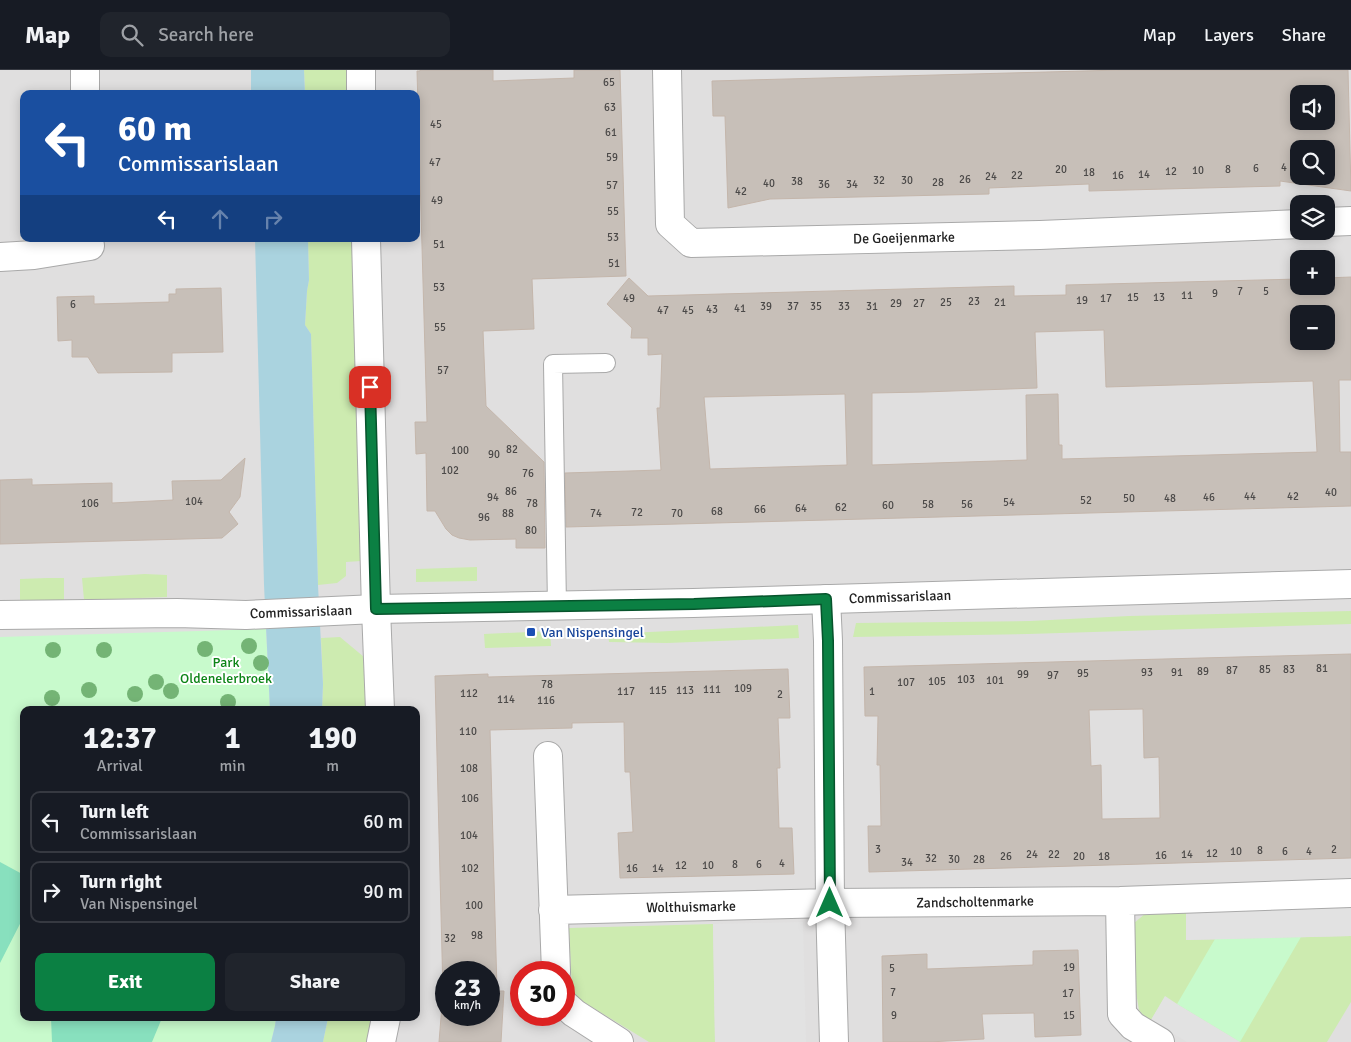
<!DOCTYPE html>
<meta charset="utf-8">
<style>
:root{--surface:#171b24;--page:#20242c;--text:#f1f3f6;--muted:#9ea1a6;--line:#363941;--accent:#0b8043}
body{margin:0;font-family:Signika,sans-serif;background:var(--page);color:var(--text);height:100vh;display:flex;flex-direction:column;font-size:19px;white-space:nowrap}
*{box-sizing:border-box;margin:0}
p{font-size:16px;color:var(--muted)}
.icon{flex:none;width:28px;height:28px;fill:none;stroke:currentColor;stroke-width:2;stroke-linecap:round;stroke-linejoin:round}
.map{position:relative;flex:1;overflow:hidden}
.side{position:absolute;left:20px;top:636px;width:400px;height:315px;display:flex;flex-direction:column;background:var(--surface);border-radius:10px;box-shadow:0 2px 12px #0003}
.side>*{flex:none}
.guide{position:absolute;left:20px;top:20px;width:400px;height:152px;border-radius:10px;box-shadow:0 2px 12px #0003;background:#1a4fa0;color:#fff;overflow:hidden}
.tools{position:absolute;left:1290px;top:15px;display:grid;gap:10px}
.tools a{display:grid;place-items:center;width:45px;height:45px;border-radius:10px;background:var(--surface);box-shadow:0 2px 12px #0003;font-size:25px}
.speed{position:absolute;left:435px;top:891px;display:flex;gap:10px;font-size:25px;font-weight:700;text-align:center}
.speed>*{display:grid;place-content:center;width:65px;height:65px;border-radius:50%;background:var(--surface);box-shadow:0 2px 12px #0003;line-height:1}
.speed small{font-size:12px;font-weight:400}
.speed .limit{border:8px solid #d22;background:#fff;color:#111}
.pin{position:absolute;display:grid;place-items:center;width:42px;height:42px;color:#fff;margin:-21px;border-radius:10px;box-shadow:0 2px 8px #0006}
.me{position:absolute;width:55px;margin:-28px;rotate:0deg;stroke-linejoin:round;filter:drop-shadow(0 0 4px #0008)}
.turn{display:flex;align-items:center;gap:18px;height:105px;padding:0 15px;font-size:22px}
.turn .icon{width:65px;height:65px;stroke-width:2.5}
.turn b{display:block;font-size:35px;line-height:42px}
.lanes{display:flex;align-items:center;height:48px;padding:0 15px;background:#0003;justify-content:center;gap:25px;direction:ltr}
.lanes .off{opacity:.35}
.eta{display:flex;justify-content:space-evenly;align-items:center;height:85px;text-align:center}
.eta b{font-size:30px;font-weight:700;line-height:35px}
.primary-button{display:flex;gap:10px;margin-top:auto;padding:10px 15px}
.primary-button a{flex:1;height:58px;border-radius:10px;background:var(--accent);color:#fff;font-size:20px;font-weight:700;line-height:58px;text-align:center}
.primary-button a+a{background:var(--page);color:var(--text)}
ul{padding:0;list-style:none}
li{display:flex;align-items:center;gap:15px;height:62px;margin:0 10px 8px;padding:0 5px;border:2px solid var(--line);border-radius:10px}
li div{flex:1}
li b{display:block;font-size:19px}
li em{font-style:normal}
header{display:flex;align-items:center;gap:30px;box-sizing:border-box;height:70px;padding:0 25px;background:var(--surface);border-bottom:1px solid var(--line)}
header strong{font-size:24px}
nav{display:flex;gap:28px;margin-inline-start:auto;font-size:18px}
.search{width:350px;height:45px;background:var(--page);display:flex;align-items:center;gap:12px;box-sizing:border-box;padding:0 18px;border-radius:10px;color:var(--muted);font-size:19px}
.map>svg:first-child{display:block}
.residential{fill:#e0dfdf;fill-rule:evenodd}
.grass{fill:#cdebb0}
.park{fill:#c8facc}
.pitch{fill:#88e0be}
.parking{fill:#e2e2e2}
.water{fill:#aad3df}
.building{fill:#c7bfb8;stroke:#c4b6ab;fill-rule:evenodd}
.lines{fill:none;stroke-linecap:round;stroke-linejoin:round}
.service-casing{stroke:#a9a9a9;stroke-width:20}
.minor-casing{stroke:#a9a9a9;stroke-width:30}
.tertiary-casing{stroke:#a9a9a9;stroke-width:30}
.service{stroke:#fff;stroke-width:18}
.minor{stroke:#fff;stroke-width:28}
.tertiary{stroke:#fff;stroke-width:28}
.tree{fill:#74b475}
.route-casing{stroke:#07532c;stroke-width:12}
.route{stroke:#0b8043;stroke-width:9}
.transit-dot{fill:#1a4fb4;stroke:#fff;stroke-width:2}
.labels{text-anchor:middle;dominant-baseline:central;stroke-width:4;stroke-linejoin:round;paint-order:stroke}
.number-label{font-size:11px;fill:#4b4948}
.street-label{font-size:14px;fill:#222;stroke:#fff}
.transit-label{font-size:14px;fill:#164399;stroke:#fff;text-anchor:start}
.park-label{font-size:14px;fill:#0c8416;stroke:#fff}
</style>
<header>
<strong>Map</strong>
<div class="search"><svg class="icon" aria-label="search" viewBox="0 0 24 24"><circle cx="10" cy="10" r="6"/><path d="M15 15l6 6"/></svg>Search here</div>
<nav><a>Map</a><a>Layers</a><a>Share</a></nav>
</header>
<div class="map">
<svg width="1351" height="972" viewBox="0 0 1351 972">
<rect width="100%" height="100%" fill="#f2efe9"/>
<path class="residential" d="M 0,0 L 1351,0 L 1351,972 L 0,972 ZM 24,24 L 416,24 L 416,169 L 24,169 ZM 1299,24 L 1326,24 L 1326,51 L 1299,51 ZM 1299,79 L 1326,79 L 1326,106 L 1299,106 ZM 1299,134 L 1326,134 L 1326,161 L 1299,161 ZM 1299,189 L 1326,189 L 1326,216 L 1299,216 ZM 1299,244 L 1326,244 L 1326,271 L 1299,271 ZM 24,640 L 416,640 L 416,948 L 24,948 ZM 446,902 L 489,902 L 489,945 L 446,945 ZM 521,902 L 564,902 L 564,945 L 521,945 Z"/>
<path class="grass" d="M 304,0 L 348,0 L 349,24 L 305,24 Z
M 308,169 L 352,169 L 361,491 L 346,492 L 346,506 L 337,513 L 318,515 L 311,264 L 305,255 L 307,221 L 309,210 Z
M 477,497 L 477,511 L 416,512 L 416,499 Z
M 145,504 L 167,505 L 167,527 L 84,530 L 82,508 Z
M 47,508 L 64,508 L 64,532 L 20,532 L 20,509 Z
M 1351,541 L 1351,554 L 1028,564 L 853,567 L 856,553 L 1030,551 L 1129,546 Z
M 798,555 L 799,568 L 667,573 L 609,572 L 608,564 Z
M 550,561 L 551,576 L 485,578 L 484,564 Z
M 340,567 L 364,587 L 366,640 L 322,640 L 323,614 L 321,568 Z
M 1186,842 L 1186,870 L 1351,866 L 1351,932 L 1327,972 L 1240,972 L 1165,927 L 1151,950 L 1144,946 L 1139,940 L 1136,922 L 1134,853 L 1146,843 Z
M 713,854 L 715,972 L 649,972 L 582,931 L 576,927 L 572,920 L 569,858 Z
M 328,948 L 371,948 L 367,972 L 323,972 Z"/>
<path class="park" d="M 266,559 L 270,640 L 24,640 L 24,948 L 276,948 L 275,956 L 271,972 L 0,972 L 0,567 Z
M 1301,867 L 1240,972 L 1177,934 L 1215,869 Z"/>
<path class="pitch" d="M 0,792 L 24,805 L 24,846 L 0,893 Z
M 51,948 L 162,948 L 152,972 L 52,972 Z"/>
<path class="parking" d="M 1351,838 L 1351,866 L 1186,870 L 1186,842 Z
M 803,852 L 806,972 L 715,972 L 713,854 Z
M 1165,926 L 1177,934 L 1240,972 L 1187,972 L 1151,950 Z"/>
<path class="water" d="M 251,0 L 304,0 L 305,24 L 251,24 Z
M 255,169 L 308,169 L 309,210 L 307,221 L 305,255 L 311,264 L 318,515 L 323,614 L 322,640 L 270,640 L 264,515 Z
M 276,948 L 328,948 L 323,972 L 271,972 L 275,956 Z"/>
<path class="building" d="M 420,0 L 493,0 L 493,11 L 574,8 L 574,0 L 620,0 L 626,206 L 532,209 L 534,259 L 483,261 L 486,336 L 544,392 L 545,478 L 516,478 L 516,469 L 470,470 L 459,468 L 452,465 L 446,459 L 435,441 L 427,441 L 426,383 L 416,384 L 415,352 L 427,352 L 417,1 L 420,1 Z
M 1121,0 L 1348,0 L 1351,121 L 1280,111 L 1280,116 L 1089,121 L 1089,114 L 989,118 L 989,124 L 770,129 L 728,138 L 725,46 L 713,46 L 712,11 ZM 1299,24 L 1326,24 L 1326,51 L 1299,51 ZM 1299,79 L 1326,79 L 1326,106 L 1299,106 Z
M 1351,207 L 1351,310 L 1339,310 L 1340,382 L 1351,382 L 1351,436 L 566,457 L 565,403 L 661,400 L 657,338 L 660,338 L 662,284 L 648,285 L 648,268 L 631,268 L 632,258 L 607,234 L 629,208 L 648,226 L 1014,216 L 1014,226 L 1066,225 L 1066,215 L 1299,209 L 1299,216 L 1326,216 L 1326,208 ZM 1299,244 L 1326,244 L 1326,271 L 1299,271 ZM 1104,260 L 1106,317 L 1313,311 L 1317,382 L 1062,389 L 1062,375 L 1059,375 L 1058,324 L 1026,325 L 1027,390 L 872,395 L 872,323 L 924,322 L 1037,318 L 1035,262 ZM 845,324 L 847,395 L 710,399 L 704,327 Z
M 221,218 L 223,282 L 172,283 L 172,302 L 98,303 L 88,287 L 72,287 L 72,270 L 58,271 L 57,227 L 94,226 L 94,234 L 169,232 L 169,224 L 176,224 L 176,219 Z
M 245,388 L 240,427 L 229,442 L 238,454 L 222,468 L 0,474 L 0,410 L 32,409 L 32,415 L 112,413 L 112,433 L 173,430 L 172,411 L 221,410 Z
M 1351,584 L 1351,788 L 869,802 L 868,756 L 881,756 L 880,695 L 877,695 L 878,646 L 865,646 L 864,597 ZM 1143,639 L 1144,688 L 1159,687 L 1160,748 L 1102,749 L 1101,695 L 1091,696 L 1089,640 Z
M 788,599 L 790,648 L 778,648 L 780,698 L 777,698 L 779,758 L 792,758 L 794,804 L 620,808 L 618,763 L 633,762 L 630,702 L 625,702 L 624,652 L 572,653 L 572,658 L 490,660 L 497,921 L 504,921 L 501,972 L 439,972 L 443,923 L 435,606 L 488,604 L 488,607 ZM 446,902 L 489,902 L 489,945 L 446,945 Z
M 1078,880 L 1081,965 L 1035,967 L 1034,943 L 982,944 L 984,969 L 929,972 L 883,972 L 882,886 L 927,884 L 927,899 L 981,897 L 1033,895 L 1033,881 Z"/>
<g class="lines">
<g class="service-casing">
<path id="service" d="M 557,536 L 553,294 L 606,293"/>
</g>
<g class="minor-casing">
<path id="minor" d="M 85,0 L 85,24
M 361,0 L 361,24
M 667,0 L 670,154 L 691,173 L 1040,165 L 1299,154
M 1326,152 L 1351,151
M 366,169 L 376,539 L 380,640
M 0,187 L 34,185 L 90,176 L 89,169
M 826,529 L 828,571 L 830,833 L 834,972
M 548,686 L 556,902
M 1120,831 L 1122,944 L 1133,956 L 1160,972
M 553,840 L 830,833 L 1120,831 L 1351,823
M 564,934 L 574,943 L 619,972
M 381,972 L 386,948"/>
</g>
<g class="tertiary-casing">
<path id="tertiary" d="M 0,545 L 177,543 L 246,545 L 376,539 L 693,533 L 1351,514"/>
</g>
<use href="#service" class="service"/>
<use href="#minor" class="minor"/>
<use href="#tertiary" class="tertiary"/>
</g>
<g class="tree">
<circle cx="249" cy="576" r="8"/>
<circle cx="205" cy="579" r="8"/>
<circle cx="53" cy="580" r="8"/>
<circle cx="104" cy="580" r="8"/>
<circle cx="261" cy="593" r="8"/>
<circle cx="156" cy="612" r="8"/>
<circle cx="89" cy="620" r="8"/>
<circle cx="171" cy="621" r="8"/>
<circle cx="135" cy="624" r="8"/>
<circle cx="52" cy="628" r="8"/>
<circle cx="228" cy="632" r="8"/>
</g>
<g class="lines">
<g class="route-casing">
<path id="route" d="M 370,317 L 376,539 L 694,534 L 826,529 L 828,571 L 830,833"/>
</g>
<use href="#route" class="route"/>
</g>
<rect class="transit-dot" x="526" y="557" width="10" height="10" rx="2.5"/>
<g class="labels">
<g class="number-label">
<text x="609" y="12">65</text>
<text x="610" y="37">63</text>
<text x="436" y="54">45</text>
<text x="611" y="62">61</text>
<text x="612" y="87">59</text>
<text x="435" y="92">47</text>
<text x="1284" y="97">4</text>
<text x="1256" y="98">6</text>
<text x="1061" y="99">20</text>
<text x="1228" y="99">8</text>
<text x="1198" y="100">10</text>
<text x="1171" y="101">12</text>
<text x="1089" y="102">18</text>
<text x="1144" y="104">14</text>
<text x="1017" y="105">22</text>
<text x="1118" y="105">16</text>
<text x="991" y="106">24</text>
<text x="965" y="109">26</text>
<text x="879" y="110">32</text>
<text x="907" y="110">30</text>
<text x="797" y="111">38</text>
<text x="938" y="112">28</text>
<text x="769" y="113">40</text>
<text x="824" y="114">36</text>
<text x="852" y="114">34</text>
<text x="612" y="115">57</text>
<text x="741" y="121">42</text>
<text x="437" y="130">49</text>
<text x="613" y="141">55</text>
<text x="613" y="167">53</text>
<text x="439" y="174">51</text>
<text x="614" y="193">51</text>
<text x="439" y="217">53</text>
<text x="1240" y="221">7</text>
<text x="1266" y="221">5</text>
<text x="1215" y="223">9</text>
<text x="1187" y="225">11</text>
<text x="1133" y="227">15</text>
<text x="1159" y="227">13</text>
<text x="629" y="228">49</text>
<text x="1106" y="228">17</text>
<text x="1082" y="230">19</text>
<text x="974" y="231">23</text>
<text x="946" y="232">25</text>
<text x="1000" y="232">21</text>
<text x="896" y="233">29</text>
<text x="919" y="233">27</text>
<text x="73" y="234">6</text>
<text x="766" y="236">39</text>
<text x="793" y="236">37</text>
<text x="816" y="236">35</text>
<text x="844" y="236">33</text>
<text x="872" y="236">31</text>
<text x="740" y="238">41</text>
<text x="712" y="239">43</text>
<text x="663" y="240">47</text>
<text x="688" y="240">45</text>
<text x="440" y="257">55</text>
<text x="443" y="300">57</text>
<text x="512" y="379">82</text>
<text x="460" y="380">100</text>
<text x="494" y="384">90</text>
<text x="450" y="400">102</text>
<text x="528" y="403">76</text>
<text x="511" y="421">86</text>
<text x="1331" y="422">40</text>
<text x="1250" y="426">44</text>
<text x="1293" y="426">42</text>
<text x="493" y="427">94</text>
<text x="1209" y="427">46</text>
<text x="1129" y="428">50</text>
<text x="1170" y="428">48</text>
<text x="1086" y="430">52</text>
<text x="194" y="431">104</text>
<text x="1009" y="432">54</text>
<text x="90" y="433">106</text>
<text x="532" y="433">78</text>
<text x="928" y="434">58</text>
<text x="967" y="434">56</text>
<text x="888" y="435">60</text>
<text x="841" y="437">62</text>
<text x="801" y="438">64</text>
<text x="760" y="439">66</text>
<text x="717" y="441">68</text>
<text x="637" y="442">72</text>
<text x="508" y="443">88</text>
<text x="596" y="443">74</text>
<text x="677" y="443">70</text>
<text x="484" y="447">96</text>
<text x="531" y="460">80</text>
<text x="1322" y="598">81</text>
<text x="1265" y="599">85</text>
<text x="1289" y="599">83</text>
<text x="1232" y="600">87</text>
<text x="1203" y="601">89</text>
<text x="1147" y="602">93</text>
<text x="1177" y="602">91</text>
<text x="1083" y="603">95</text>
<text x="1023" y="604">99</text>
<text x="1053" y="605">97</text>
<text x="966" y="609">103</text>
<text x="995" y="610">101</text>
<text x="937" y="611">105</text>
<text x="906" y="612">107</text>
<text x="547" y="614">78</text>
<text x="743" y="618">109</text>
<text x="712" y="619">111</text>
<text x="658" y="620">115</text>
<text x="685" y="620">113</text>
<text x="626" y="621">117</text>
<text x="872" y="621">1</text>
<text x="469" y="623">112</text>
<text x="780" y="624">2</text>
<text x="506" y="629">114</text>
<text x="546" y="630">116</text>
<text x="468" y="661">110</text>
<text x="469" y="698">108</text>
<text x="470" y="728">106</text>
<text x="469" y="765">104</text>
<text x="878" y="779">3</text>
<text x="1334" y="779">2</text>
<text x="1260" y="780">8</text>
<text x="1236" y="781">10</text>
<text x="1285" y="781">6</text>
<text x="1309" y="781">4</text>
<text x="1212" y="783">12</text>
<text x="1032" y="784">24</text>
<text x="1054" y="784">22</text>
<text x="1187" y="784">14</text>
<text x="1161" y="785">16</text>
<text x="1006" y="786">26</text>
<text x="1079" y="786">20</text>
<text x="1104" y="786">18</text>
<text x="931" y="788">32</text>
<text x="954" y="789">30</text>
<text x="979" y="789">28</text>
<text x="907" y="792">34</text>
<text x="782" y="793">4</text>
<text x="735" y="794">8</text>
<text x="759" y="794">6</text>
<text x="681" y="795">12</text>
<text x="708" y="795">10</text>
<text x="470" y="798">102</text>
<text x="632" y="798">16</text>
<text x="658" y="798">14</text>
<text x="474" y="835">100</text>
<text x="477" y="865">98</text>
<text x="450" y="868">32</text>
<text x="1069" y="897">19</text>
<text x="892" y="898">5</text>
<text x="893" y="922">7</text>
<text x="1068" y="923">17</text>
<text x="894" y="945">9</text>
<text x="1069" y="945">15</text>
</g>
<g class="street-label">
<text transform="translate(904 168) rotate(-1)">De Goeijenmarke</text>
<text transform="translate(900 527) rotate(-2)">Commissarislaan</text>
<text transform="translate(301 542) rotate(-2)">Commissarislaan</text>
<text transform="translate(975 832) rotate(-1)">Zandscholtenmarke</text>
<text transform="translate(691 837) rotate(-1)">Wolthuismarke</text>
</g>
<g class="transit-label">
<text x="541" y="562">Van Nispensingel</text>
</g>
<g class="park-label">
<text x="226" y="592">Park<tspan x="226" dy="16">Oldenelerbroek</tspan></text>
</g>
</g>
</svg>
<div class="tools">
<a><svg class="icon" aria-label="sound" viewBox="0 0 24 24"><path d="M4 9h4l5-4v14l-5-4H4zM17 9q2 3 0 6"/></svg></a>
<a><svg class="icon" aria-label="search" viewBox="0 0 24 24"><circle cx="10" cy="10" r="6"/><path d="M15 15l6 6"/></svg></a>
<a><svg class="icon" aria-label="layers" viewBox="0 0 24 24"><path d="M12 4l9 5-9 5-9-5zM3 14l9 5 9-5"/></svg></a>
<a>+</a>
<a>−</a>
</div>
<div class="speed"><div>23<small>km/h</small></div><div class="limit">30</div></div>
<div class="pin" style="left:370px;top:317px;background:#d93025"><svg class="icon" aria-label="arrive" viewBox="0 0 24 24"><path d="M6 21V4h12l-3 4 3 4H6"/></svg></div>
<svg class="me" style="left:830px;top:833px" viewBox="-20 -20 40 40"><path d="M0-17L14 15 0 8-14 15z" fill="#0b8043" stroke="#fff" stroke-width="4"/></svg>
<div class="guide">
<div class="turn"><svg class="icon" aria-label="left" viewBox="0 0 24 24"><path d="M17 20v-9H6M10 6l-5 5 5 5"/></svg><div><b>60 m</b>Commissarislaan</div></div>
<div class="lanes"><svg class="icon" aria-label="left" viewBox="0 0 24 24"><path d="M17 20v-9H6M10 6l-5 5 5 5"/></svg><svg class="icon off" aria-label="ahead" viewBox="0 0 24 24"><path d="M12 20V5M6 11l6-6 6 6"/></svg><svg class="icon off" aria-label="right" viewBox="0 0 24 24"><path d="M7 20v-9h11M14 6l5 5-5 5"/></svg></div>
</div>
<section class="side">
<div class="eta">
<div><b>12:37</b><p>Arrival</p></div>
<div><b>1</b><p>min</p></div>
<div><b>190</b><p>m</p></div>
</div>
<ul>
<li><svg class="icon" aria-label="left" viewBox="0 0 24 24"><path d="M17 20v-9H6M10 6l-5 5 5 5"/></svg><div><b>Turn left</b><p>Commissarislaan</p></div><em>60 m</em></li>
<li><svg class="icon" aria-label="right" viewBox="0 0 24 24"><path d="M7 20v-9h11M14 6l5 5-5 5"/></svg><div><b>Turn right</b><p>Van Nispensingel</p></div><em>90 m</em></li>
</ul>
<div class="primary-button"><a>Exit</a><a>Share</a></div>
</section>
</div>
